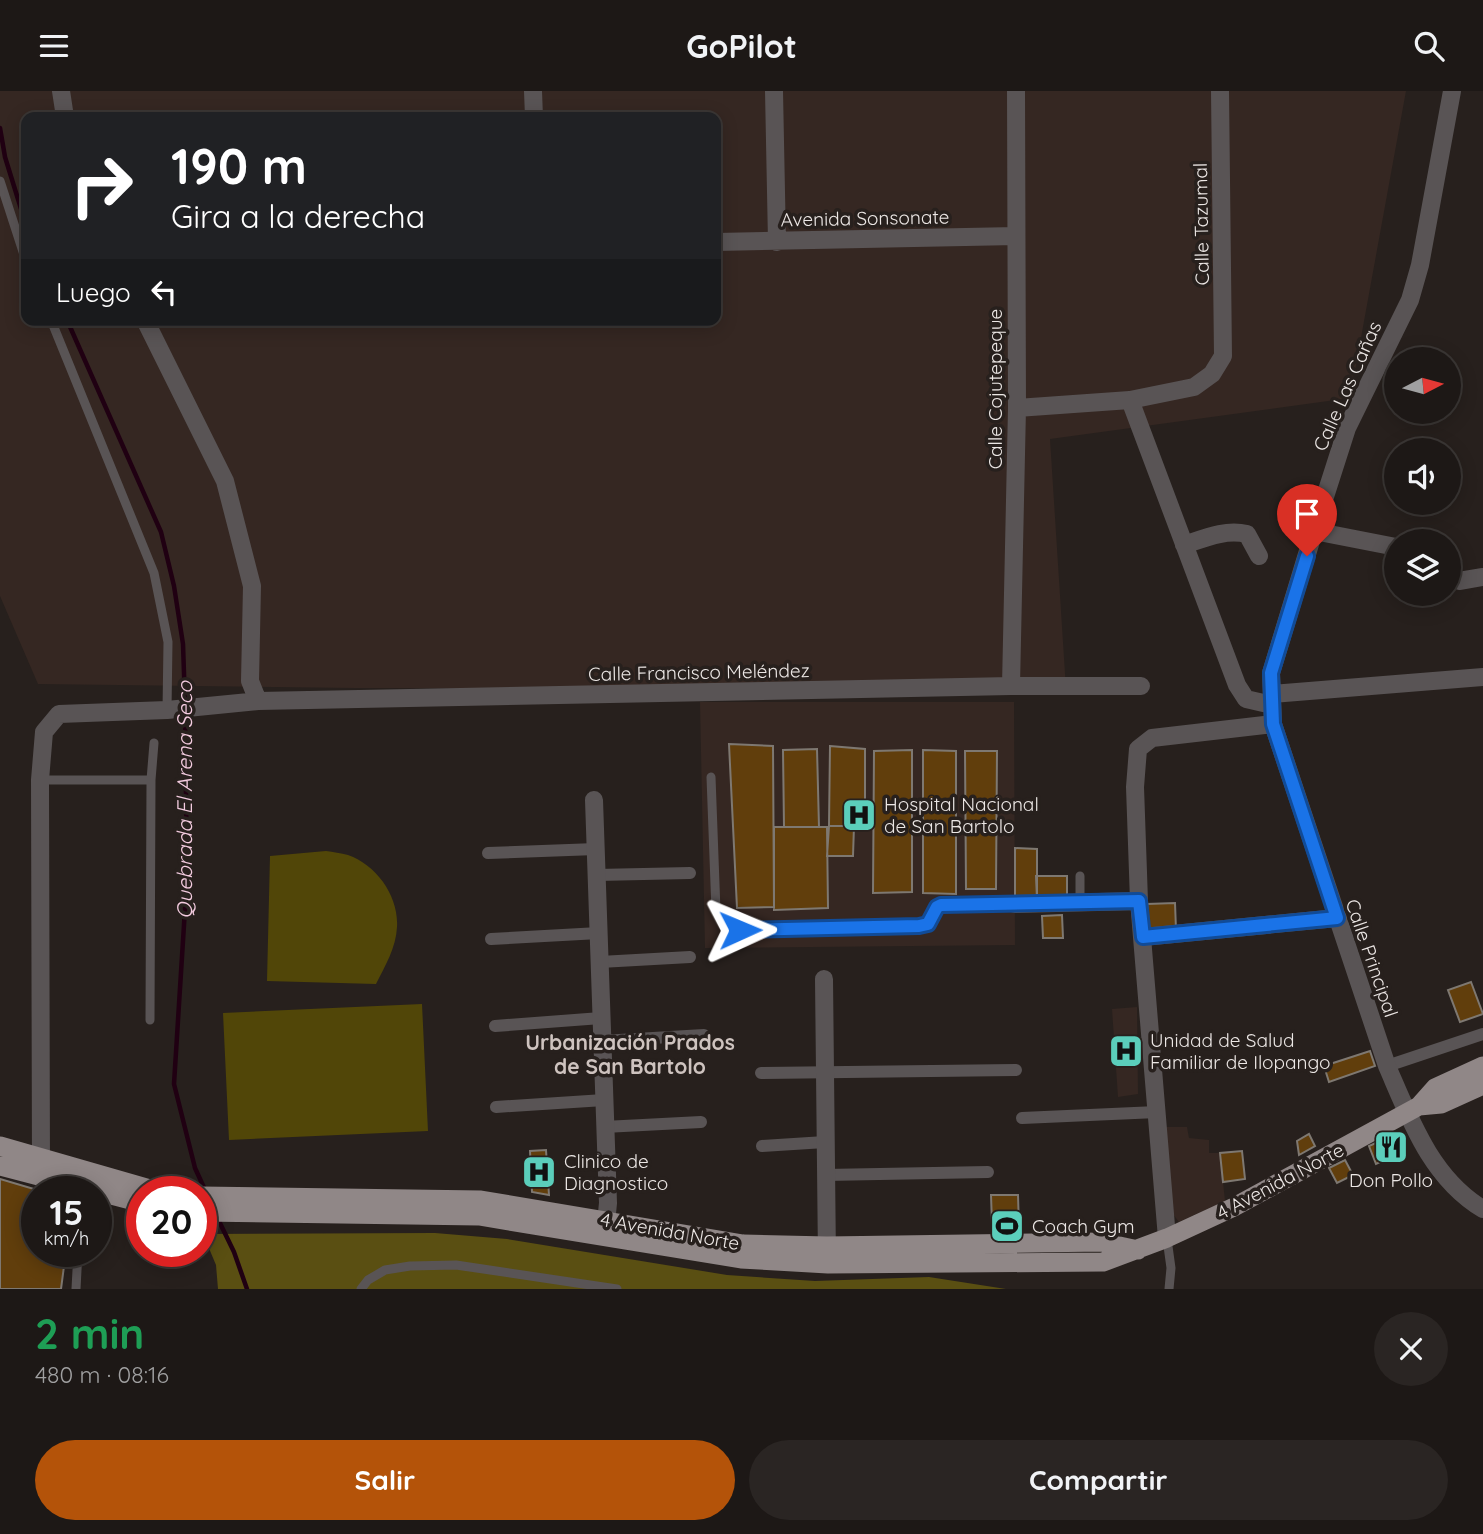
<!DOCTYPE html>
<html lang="es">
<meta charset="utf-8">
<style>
:root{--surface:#1d1816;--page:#2a2523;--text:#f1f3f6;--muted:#a0a0a1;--line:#3b3735;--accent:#b45309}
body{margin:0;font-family:Quicksand,sans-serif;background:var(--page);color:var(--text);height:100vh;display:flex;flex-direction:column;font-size:26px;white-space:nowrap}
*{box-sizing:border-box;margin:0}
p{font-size:23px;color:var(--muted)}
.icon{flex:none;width:38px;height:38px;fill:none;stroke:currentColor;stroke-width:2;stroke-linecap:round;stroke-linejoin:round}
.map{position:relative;height:1198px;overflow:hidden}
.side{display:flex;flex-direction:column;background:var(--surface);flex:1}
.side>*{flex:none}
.guide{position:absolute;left:21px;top:21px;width:700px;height:214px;border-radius:14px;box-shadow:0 4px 18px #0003,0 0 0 2px var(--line);background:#202124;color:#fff;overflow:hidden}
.needle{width:46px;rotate:84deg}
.tools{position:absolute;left:1384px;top:256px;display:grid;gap:14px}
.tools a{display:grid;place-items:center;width:77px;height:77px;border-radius:50%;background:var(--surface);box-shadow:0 4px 18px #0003,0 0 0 2px var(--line);font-size:35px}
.speed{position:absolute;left:21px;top:1085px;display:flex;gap:14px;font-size:35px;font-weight:700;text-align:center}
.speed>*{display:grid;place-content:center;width:91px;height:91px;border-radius:50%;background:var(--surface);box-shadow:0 4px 18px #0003,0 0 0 2px var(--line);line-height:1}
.speed small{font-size:18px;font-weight:400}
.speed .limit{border:10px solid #d22;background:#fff;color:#111}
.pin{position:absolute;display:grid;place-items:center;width:60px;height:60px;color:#fff;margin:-72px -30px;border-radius:50% 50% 50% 0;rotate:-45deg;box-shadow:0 0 7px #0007}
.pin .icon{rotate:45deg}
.me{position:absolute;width:77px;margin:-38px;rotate:89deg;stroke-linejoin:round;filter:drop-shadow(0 0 5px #0008)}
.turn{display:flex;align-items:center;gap:24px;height:147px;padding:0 35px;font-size:32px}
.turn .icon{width:91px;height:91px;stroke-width:2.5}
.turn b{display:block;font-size:49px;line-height:60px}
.then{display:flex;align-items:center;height:66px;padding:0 35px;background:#0003;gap:14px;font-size:26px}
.round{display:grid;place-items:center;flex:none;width:74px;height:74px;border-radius:37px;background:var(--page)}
.head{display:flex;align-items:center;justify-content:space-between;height:119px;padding:0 35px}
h1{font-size:42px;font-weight:700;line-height:52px;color:#1e9e55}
.primary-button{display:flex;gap:14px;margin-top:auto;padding:14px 35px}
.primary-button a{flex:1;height:80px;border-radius:42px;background:var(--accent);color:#fff;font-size:28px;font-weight:700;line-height:80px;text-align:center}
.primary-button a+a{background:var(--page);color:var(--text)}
header{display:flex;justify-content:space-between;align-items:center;height:91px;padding:0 35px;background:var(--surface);font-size:32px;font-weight:700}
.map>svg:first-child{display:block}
.built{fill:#352722;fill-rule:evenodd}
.green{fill:#514608}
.forest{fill:#5a4f12}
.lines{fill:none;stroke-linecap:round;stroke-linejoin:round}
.stream{stroke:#200012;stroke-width:4.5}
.building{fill:#613e0c;stroke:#7e7871;stroke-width:2}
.service{stroke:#595455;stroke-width:9}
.pedestrian{stroke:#595455;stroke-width:12}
.minor{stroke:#595455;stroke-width:18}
.primary{stroke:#908787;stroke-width:19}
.route-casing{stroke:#114b97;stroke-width:18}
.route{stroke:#1a73e8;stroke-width:12}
.labels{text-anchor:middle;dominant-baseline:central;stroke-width:7;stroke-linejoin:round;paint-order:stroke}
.street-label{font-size:19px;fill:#ece7e5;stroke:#27201d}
.poi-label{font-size:19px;fill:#ece7e5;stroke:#27201d;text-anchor:start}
.water-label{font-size:21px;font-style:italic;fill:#f4cce0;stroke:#27201d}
.neighbourhood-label{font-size:21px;font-weight:bold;fill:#cec3bf;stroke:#27201d}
</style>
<header><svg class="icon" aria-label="menu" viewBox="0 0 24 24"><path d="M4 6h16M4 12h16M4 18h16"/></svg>GoPilot<svg class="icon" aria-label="search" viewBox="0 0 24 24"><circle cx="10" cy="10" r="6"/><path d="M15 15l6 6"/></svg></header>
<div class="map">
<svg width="1483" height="1198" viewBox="0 0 1483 1198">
<rect width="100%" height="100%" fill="#27201d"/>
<path class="built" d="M 0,0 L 1406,0 L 1350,307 L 1050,348 L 1066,598 L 354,597 L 38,593 L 0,505 ZM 26,26 L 716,26 L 716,229 L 26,229 Z
M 700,611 L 1014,611 L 1015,854 L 705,857 Z
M 1137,916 L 1138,1003 L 1118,1006 L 1112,918 Z
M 1163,1036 L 1187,1036 L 1189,1047 L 1209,1049 L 1209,1062 L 1220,1062 L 1225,1110 L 1179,1131 L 1170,1119 Z"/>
<path class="green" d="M 326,760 C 333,761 341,762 348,764 C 377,774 399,806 397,836 C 396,857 385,875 376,893 L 267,890 L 270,765 Z
M 422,913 L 428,1040 L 229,1049 L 223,922 Z"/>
<path class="forest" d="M 435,1142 L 507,1148 L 727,1184 L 815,1190 L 929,1186 L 1006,1198 L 218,1198 L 216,1174 L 203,1143 Z"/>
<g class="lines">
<path class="stream" d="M 0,37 L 5,66 L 26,134
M 67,229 L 161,441 L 174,495 L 183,553 L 185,612
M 185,621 L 187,786 L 174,993 L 195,1077 L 206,1101
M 218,1128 L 234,1161 L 247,1198"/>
</g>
<path class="building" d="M 729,653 L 773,655 L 774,816 L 737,817 Z
M 830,655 L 865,658 L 865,735 L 829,735 Z
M 817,658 L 819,736 L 784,736 L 783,659 Z
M 912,659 L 912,801 L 873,802 L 874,660 Z
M 923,659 L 956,660 L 956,803 L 923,802 Z
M 965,660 L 997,660 L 996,798 L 966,798 Z
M 829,735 L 854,735 L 853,765 L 827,765 Z
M 774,736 L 827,736 L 828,817 L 774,819 Z
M 1015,757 L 1037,758 L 1037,808 L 1015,808 Z
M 1036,785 L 1067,785 L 1067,808 L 1037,808 Z
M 1175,812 L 1176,839 L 1149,839 L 1147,813 Z
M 1062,824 L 1063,847 L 1043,847 L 1042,825 Z
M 1471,891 L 1483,923 L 1460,931 L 1448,899 Z
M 1370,960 L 1375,975 L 1329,991 L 1324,975 Z
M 1309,1043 L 1315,1055 L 1299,1064 L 1297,1050 Z
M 1394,1044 L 1402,1062 L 1387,1068 L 1380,1050 Z
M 1380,1050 L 1387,1068 L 1376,1073 L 1369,1055 Z
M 546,1059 L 549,1104 L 532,1101 L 530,1060 Z
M 1242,1060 L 1245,1088 L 1223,1091 L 1220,1062 Z
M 1345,1069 L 1353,1084 L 1337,1092 L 1329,1077 Z
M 0,1088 L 44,1101 L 37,1101 L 37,1160 L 66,1160 L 61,1198 L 0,1198 Z
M 991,1104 L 1018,1104 L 1019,1137 L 995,1138 L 992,1133 Z"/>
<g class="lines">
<path class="service" d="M 0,90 L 26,170
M 51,229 L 154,482 L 168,551 L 167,619
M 711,686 L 716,820 L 726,834 L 733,837 L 919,835 L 928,833 L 937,816 L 941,814 L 1015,813
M 40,689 L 151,689
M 1080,785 L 1080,811
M 150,929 L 151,689 L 154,652
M 1167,1148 L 1171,1177 L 1169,1198
M 76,1198 L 78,1160
M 361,1198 L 368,1189 L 385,1179 L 410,1175 L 456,1174 L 617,1198"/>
<path class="pedestrian" d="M 488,762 L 596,758
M 597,784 L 690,782
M 491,848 L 599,842
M 600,871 L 690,866
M 495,935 L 601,927
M 602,950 L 704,944
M 1387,975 L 1483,943
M 761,982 L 1016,979
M 496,1016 L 604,1009
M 1022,1027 L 1157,1021
M 604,1036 L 701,1031
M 762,1055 L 825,1051
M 825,1084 L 988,1081"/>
<path class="minor" d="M 61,0 L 65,26
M 533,0 L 534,26
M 774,0 L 777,151
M 1452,0 L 1420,174 L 1410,209 L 1347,337 L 1314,440 L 1271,582 L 1273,633 L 1387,975 C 1410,1028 1431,1087 1483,1118
M 716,151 L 1016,145
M 145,229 L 225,390 L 252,495 L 250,590 L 258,610
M 1130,309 L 1237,594 L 1246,608 L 1272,614
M 1017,317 L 1130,309 L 1194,296 L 1212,283 L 1223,265 L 1220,0
M 1314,440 L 1396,456
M 1184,454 C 1205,447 1225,438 1247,443 L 1259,465
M 1449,479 L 1459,490 L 1483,486
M 1011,595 L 1017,317 L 1016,0
M 1272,603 L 1483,586
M 594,709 L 608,1112 L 605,1142
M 1015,813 L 1139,810
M 1143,846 L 1337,827
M 824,888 L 827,1168
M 41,1081 L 40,689 L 44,641 L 59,623 L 167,619 L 258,610 L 1011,595 L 1141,595
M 1167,1147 L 1139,810 L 1135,696 L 1138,658 L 1152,647 L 1273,633"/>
<path class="primary" d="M 1419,1015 L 1435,997 L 1483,975
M 0,1055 L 160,1101
M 0,1075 L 142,1112
M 201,1105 L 481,1109 L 743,1153 L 827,1155 L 1101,1151 L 1138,1159
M 201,1121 L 479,1125 L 741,1168 L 828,1173 L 1103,1171 L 1167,1147 L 1234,1116 L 1419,1015 L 1441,1013 L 1483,994"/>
</g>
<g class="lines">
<g class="route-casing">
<path id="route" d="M 740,839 L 919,835 L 928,833 L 937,816 L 941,814 L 1139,810 L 1143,846 L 1337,827 L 1273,633 L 1271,582 L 1307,465"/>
</g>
<use href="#route" class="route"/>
</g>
<defs>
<g id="hospital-square" transform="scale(1.75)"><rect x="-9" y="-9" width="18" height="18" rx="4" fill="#5bcebb" stroke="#27201d"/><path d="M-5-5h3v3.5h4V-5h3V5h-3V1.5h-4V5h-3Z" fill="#111"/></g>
<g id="restaurant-square" transform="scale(1.75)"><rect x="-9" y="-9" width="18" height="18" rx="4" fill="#5bcebb" stroke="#27201d"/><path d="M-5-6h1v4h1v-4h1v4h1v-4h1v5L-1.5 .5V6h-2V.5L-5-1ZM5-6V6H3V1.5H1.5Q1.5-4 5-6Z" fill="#111"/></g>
<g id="stadium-square" transform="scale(1.75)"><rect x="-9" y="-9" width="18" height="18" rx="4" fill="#5bcebb" stroke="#27201d"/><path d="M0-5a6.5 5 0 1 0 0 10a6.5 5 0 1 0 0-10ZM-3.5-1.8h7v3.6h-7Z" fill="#111"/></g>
</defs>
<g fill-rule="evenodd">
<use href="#hospital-square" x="859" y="724"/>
<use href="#hospital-square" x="1126" y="960"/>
<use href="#restaurant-square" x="1391" y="1056"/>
<use href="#hospital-square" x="539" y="1081"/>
<use href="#stadium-square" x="1007" y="1135"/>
</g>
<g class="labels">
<g class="street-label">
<text transform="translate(865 127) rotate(-1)">Avenida Sonsonate</text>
<text transform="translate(1201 133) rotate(-91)">Calle Tazumal</text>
<text transform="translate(1347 295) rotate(-66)">Calle Las Cañas</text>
<text transform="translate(995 298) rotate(-90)">Calle Cojutepeque</text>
<text transform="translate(699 581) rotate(-1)">Calle Francisco Meléndez</text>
<text transform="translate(1372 867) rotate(71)">Calle Principal</text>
<text transform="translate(1280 1090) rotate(-28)">4 Avenida Norte</text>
<text transform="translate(670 1140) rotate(10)">4 Avenida Norte</text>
</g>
<g class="poi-label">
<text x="884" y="713">Hospital Nacional<tspan x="884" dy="22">de San Bartolo</tspan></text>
<text x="1150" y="949">Unidad de Salud<tspan x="1150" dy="22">Familiar de Ilopango</tspan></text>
<text x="564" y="1070">Clinico de<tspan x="564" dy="22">Diagnostico</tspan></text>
<text x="1391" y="1089" text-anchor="middle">Don Pollo</text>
<text x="1032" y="1135">Coach Gym</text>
</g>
<g class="water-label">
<text transform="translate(184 709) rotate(-90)">Quebrada El Arena Seco</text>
</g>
<g class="neighbourhood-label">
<text x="630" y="951">Urbanización Prados<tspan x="630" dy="24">de San Bartolo</tspan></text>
</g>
</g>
</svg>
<div class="tools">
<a><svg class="needle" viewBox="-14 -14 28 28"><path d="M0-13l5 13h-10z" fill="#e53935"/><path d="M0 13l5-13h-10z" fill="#a0a0a1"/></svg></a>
<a><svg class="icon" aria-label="sound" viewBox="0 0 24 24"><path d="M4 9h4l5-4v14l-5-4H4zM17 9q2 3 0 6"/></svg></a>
<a><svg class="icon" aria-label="layers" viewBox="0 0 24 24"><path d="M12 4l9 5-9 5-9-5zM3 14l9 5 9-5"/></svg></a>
</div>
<div class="speed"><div>15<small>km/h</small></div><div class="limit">20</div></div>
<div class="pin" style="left:1307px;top:465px;background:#d93025"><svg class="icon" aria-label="arrive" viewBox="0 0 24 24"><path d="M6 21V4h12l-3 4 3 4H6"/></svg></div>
<svg class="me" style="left:740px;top:839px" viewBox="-20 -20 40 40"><path d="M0-17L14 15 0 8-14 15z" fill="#1a73e8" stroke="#fff" stroke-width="4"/></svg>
<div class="guide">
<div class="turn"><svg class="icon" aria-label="right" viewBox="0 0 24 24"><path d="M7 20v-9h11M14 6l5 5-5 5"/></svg><div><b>190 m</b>Gira a la derecha</div></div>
<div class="then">Luego<svg class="icon" aria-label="left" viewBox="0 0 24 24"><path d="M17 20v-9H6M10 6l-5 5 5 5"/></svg></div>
</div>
</div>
<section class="side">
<div class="head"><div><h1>2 min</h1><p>480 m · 08:16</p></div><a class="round"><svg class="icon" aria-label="close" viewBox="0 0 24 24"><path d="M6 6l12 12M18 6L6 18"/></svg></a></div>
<div class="primary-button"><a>Salir</a><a>Compartir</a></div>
</section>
